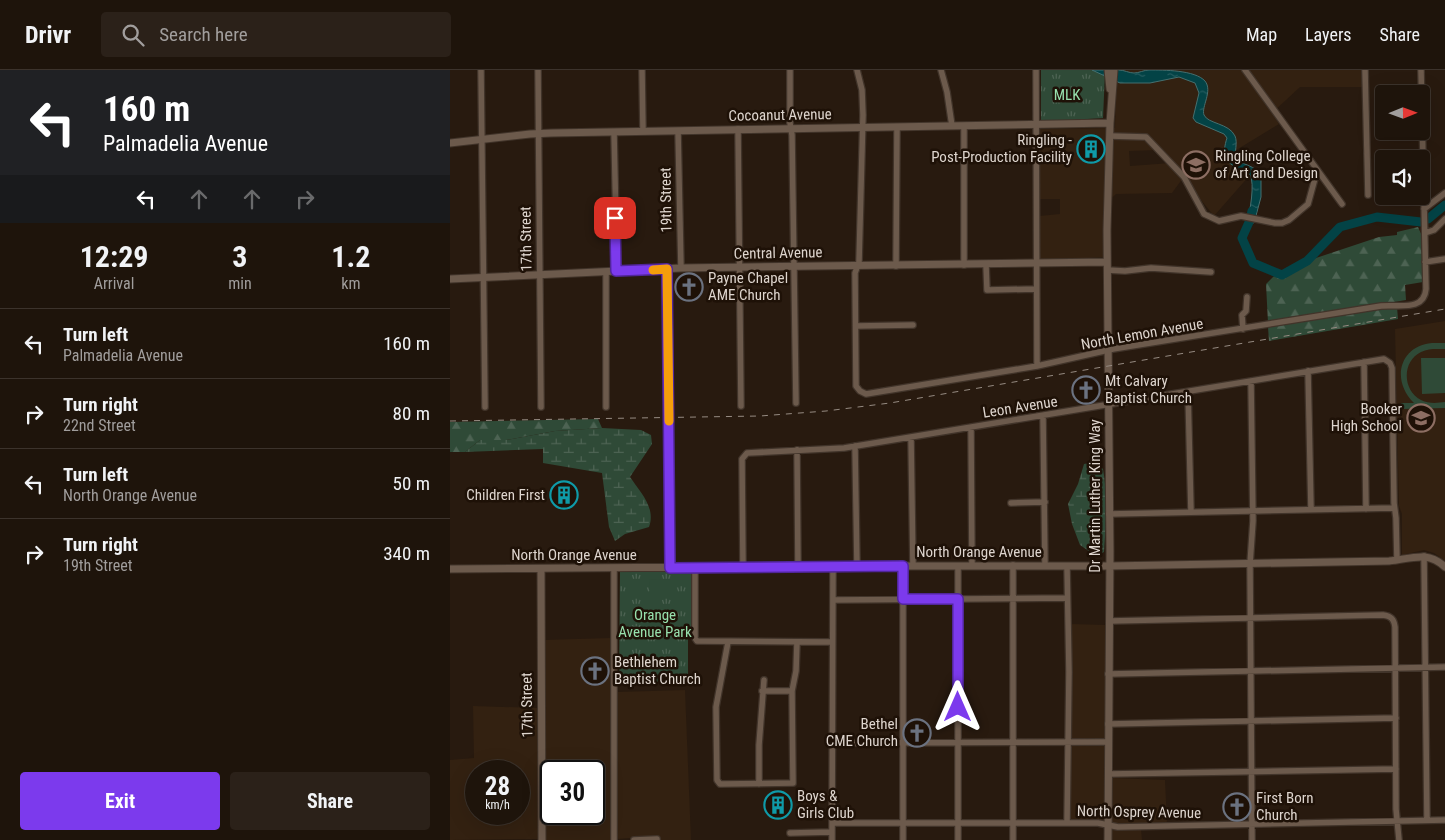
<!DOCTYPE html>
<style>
:root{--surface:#1e140b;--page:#2b2119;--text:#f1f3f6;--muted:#a19e9d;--line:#3c332c;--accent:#7c3aed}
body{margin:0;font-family:"Roboto Condensed",sans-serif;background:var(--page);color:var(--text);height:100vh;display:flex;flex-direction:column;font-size:19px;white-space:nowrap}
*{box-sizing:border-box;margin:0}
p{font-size:16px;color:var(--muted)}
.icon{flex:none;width:28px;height:28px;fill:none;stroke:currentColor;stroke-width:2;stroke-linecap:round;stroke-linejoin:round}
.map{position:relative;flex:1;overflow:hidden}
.sheet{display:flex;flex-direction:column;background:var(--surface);width:450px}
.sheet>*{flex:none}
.guide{background:#202124;color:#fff;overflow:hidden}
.needle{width:32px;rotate:89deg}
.controls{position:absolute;left:925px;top:15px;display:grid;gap:10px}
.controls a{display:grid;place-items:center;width:55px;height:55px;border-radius:5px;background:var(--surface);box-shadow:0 5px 20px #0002,0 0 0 1px var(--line);font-size:25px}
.speed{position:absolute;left:15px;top:690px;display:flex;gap:10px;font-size:25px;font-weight:700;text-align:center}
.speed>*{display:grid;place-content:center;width:65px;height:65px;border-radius:50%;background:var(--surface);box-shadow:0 5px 20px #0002,0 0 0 1px var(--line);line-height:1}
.speed small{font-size:12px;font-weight:400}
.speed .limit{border:2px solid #111;border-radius:8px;background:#fff;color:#111}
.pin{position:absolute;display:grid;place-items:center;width:42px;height:42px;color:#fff;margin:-21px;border-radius:10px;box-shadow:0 2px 8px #0006}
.me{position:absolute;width:55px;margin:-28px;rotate:0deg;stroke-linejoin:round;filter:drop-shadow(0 0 4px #0008)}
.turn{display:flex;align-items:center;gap:18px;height:105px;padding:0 20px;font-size:22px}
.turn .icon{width:65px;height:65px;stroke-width:2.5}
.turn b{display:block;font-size:35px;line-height:42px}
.lanes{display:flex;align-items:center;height:48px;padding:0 20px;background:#0003;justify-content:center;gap:25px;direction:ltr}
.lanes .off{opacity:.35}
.eta{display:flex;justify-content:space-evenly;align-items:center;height:85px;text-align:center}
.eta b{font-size:30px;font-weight:700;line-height:35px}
.primary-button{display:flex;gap:10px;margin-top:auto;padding:10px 20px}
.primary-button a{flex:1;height:58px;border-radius:5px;background:var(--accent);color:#fff;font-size:20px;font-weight:700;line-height:58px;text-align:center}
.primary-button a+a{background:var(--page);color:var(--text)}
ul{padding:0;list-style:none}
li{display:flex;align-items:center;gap:15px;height:70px;padding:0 20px;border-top:1px solid var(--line)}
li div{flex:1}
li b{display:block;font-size:19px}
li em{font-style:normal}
header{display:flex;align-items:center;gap:30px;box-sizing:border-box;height:70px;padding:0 25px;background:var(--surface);border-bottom:1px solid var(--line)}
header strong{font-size:24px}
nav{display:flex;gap:28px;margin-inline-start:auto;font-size:18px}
.search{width:350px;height:45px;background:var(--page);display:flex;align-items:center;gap:12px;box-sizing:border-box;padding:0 18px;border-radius:5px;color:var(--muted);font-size:19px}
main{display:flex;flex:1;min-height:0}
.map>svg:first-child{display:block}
.built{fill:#332111;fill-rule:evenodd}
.forest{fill:url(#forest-firs)}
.wetland{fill:url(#wetland-marsh)}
.park{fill:url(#park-tufts)}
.garden{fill:#2f4a37}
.water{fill:url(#water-ripples);stroke:#456f6f}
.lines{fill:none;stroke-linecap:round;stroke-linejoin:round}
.river{stroke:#034346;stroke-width:9}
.minor-casing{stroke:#41342a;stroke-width:8}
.tertiary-casing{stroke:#41342a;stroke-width:9}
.minor{stroke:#6c5a4c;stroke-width:5.5}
.tertiary{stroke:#6c5a4c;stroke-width:7}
.rail{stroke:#968b82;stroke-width:1;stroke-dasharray:6 6;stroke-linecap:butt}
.route-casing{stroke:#51269a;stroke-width:12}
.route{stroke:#7c3aed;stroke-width:9}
.slow{stroke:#f59e0b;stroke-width:9}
.labels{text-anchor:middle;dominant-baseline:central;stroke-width:5;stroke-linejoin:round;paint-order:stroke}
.park-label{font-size:15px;fill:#97e0ad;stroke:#1e1107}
.street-label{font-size:15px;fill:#ded5ce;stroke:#1e1107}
.poi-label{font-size:15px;fill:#ded5ce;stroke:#1e1107;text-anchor:start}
</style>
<header>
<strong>Drivr</strong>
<div class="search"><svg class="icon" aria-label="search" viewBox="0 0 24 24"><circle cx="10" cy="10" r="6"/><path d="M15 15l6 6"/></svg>Search here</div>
<nav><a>Map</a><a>Layers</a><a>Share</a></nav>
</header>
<main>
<section class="sheet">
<div class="guide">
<div class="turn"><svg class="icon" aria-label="left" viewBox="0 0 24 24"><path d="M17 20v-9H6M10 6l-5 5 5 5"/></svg><div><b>160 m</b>Palmadelia Avenue</div></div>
<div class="lanes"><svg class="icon" aria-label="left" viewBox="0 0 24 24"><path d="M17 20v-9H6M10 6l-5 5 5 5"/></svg><svg class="icon off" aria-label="ahead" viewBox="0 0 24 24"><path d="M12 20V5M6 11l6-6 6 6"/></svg><svg class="icon off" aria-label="ahead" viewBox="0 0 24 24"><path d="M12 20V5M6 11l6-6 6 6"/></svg><svg class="icon off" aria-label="right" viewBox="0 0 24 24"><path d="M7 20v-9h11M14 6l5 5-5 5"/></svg></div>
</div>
<div class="eta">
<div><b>12:29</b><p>Arrival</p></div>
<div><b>3</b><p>min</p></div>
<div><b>1.2</b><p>km</p></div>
</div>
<ul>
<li><svg class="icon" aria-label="left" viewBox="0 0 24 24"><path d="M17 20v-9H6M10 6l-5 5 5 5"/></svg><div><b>Turn left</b><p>Palmadelia Avenue</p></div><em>160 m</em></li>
<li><svg class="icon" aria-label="right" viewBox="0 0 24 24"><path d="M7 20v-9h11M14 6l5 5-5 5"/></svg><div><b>Turn right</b><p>22nd Street</p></div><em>80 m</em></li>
<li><svg class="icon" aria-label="left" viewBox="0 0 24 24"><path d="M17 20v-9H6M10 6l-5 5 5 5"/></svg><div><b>Turn left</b><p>North Orange Avenue</p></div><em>50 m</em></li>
<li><svg class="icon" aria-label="right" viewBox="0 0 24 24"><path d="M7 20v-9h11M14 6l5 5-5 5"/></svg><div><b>Turn right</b><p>19th Street</p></div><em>340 m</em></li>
</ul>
<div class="primary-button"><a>Exit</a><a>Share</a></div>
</section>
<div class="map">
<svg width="995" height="770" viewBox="0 0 995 770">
<defs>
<pattern id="forest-firs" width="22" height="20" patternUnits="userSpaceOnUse" patternTransform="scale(1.25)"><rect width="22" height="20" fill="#2f4a37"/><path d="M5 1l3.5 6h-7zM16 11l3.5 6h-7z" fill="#4d6353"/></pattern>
<pattern id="wetland-marsh" width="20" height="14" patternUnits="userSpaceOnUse" patternTransform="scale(1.25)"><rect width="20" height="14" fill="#2f4a37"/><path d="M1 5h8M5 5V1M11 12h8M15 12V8" fill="none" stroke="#4d6353"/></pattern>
<pattern id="park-tufts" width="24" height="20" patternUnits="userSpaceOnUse" patternTransform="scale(1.25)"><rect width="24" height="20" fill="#2f4a37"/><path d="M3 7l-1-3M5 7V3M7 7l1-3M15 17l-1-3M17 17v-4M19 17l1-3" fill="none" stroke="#4d6353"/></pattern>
<pattern id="water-ripples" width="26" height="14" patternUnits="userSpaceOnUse" patternTransform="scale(1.25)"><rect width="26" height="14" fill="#034346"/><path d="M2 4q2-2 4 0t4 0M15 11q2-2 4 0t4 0" fill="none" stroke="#275d60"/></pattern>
</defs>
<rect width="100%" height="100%" fill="#281a0f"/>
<path class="built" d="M 659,0 L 911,0 L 912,17 L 850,17 L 822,43 L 829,54 L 783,82 L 800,105 L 764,146 L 733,108 L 722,123 L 666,124 L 654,135 L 653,187 L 589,191 L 589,146 L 610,144 L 610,129 L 589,129 L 589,59 L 665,58 L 666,17 ZM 708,80 L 721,93 L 680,96 L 679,81 Z
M 995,251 L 995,491 L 984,483 L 974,480 L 952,485 L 952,444 L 949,436 L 945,259 Z
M 620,554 L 656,555 L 655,669 L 621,669 Z
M 161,568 L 161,770 L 95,770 L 93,639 L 96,638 L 94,570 ZM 101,701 L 144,701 L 144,744 L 101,744 Z
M 166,598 L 167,622 L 235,620 L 241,770 L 210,770 L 210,766 L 167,769 Z
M 23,636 L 88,638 L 89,769 L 0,770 L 0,690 L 24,688 ZM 26,701 L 69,701 L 69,744 L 26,744 Z
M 621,674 L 655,674 L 655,752 L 620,751 Z
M 661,706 L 663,708 L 715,710 L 717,753 L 661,754 Z
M 661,758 L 691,759 L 692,770 L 661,770 Z"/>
<path class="forest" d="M 968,157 L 972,166 L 973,212 L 955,215 L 956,230 L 818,253 L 816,214 L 823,207 L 836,198 L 929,167 L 947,165 L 947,162 Z
M 947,237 L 948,249 L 819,271 L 818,257 Z
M 148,349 L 152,358 L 105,361 L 56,370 L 30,370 L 15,382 L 0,382 L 0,352 Z"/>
<path class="wetland" d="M 152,358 L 191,360 L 201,365 L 202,374 L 180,407 C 191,423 206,438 199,457 L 175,464 L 165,471 L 159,457 L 152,403 L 93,393 L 93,379 L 15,382 L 30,370 L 56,370 L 105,361 Z
M 645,392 L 653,399 C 658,426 656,454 654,482 L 646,486 L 630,475 L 622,454 L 618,434 L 628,414 L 634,394 Z"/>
<path class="park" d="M 591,0 L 647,0 L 655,2 L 653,48 L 622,50 L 591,54 Z
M 170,501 L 242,501 L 242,567 L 238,567 L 238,605 L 219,605 L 218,612 L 169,612 Z"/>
<path class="garden" d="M 982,273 L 995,273 L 995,279 C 987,279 979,278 971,282 C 952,291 952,320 971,330 C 979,334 987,333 995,332 L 995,338 L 951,339 L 951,333 L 964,333 C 941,311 949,276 982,273 Z
M 971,288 L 995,288 L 995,323 L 972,324 Z
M 221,509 L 221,522 L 200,522 L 199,510 Z"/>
<path class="water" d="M 642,0 C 651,0 660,0 669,0 C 674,0 679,3 684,3 C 689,3 694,0 699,0 C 714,0 745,0 755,11 C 763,21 751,37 754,45 C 758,54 779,53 785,66 C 788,73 784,82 786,89 C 795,96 804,95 811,105 L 811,127 L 804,153 L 797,151 C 800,143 805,113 800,105 C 798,102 793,101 790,99 C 774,93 772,83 777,68 L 774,64 L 746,52 L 743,48 L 749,23 L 745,13 L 729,7 L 700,13 L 670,13 Z"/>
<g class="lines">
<path class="river" d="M 802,141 L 800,150 L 792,168 L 803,193 L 832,205 L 857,191 L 890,157 L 927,147 L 971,152
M 978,149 L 995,135"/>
<g class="minor-casing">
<path id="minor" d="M 31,0 L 35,337
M 88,0 L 91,337
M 192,0 L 193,61
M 340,0 L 340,53 L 342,65 L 346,333
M 407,0 L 412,20 L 413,45 L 409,192 L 405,203 L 406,316 L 410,321 L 416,324 L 587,296 L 663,279 L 931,236 C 948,234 974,242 976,219 L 971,0
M 491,0 L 497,22 L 502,56
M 586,0 L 587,296
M 795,0 L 892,134
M 915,0 L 918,125
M 514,56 L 514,195
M 288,59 L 291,336
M 228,61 L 231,198
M 164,62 L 167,201
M 660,66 L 696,67 L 734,107 L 754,144 L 769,151 L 791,146 L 825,153 L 832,153 L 839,150 L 858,134 L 867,101
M 974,139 L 995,123
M 975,163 L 984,160 L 995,149
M 975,192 L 995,189
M 536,195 L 537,220 L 586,219
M 446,196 L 447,57
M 657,200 L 675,201 L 701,198 L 761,202
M 156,202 L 156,337
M 406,256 L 463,255
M 793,259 L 792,245 L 796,241 L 797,227
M 914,292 L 916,439
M 858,301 L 861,439
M 801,311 L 803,451 L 800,494 L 802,770
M 738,322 L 741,442
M 593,346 L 595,495
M 521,357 L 522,496
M 461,367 L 463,496
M 405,376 L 407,496
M 347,380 L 348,497
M 561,433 L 595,432
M 659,444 L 944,438
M 974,486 L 977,750
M 563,495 L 563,770
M 453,496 L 453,770
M 508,496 L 508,770
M 617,496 L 619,602 L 617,753
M 245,498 L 245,568 L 247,571 L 382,572
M 293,498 L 292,389 L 297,383 L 394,378 L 934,289 L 940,293 L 942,298 L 944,433 L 946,448 L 947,490
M 164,499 L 164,770
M 383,530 L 617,528
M 659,551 L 933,545 C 941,546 944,549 945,557 L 946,739 L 949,770
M 278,572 L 266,637 L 267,710 L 270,714 L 343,713 L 342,621 L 346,601 L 347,572
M 658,604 L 995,597
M 312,621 L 342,621
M 658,654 L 946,648
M 382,673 L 658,672
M 659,704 L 946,699
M 309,714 L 309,675 L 314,610
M 382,753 L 648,753 L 668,757 L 995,750
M 340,763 L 382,762
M 184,770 L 207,769
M 382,770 L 383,496"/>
</g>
<g class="tertiary-casing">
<path id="tertiary" d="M 658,0 L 660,19
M 0,73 L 80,64 L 102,63 L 660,53
M 217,199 L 220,498
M 0,209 L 231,198 L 657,192
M 0,499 L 383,496 L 659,496 L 939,491 C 961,489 977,480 995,497
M 91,499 L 92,770
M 658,770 L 660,481 L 657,160 L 660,53 L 664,0"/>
</g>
<use href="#minor" class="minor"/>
<use href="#tertiary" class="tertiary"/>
<path class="rail" d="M 0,351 L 310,346 L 376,341 L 440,333 L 995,239"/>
</g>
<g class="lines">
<g class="route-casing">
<path id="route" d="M 165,148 L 166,201 L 217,199 L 220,498 L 453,496 L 453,529 L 508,529 L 508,637"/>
</g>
<use href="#route" class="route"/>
<path class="slow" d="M 203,200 L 217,199 L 219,351"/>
</g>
<defs>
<g id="building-ring" transform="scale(1.4375)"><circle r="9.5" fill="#1e1107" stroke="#0f9aa8" stroke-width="1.5"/><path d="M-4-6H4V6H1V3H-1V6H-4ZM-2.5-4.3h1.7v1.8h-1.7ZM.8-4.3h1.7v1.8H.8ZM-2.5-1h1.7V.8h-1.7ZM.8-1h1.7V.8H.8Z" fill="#0f9aa8"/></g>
<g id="university-ring" transform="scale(1.4375)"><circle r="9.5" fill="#1e1107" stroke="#8d6e63" stroke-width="1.5"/><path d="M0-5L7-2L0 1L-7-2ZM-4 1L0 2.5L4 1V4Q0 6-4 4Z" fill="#8d6e63"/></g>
<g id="church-ring" transform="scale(1.4375)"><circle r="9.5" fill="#1e1107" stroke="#6b7280" stroke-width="1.5"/><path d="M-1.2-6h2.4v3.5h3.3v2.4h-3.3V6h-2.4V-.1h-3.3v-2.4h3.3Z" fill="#6b7280"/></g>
<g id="school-ring" transform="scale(1.4375)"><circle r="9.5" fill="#1e1107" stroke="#8d6e63" stroke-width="1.5"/><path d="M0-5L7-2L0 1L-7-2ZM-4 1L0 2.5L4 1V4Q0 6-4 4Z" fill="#8d6e63"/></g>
</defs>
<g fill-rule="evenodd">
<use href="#building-ring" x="641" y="79"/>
<use href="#university-ring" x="746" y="95"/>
<use href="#church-ring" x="239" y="217"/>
<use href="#church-ring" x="636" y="320"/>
<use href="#school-ring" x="971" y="348"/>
<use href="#building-ring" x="114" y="425"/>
<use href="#church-ring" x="145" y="601"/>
<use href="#church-ring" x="467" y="663"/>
<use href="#building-ring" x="328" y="735"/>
<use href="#church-ring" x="787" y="737"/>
</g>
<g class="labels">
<g class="park-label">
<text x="617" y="25">MLK</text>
<text x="205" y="545">Orange<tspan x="205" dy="17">Avenue Park</tspan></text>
</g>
<g class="street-label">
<text transform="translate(330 45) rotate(-1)">Cocoanut Avenue</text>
<text transform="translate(216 130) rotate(-91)">19th Street</text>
<text transform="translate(76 169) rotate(-91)">17th Street</text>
<text transform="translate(328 183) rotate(-1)">Central Avenue</text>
<text transform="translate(692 264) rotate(-10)">North Lemon Avenue</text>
<text transform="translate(570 337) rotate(-9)">Leon Avenue</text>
<text transform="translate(645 426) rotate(-90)">Dr Martin Luther King Way</text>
<text x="529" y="482">North Orange Avenue</text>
<text x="124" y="485">North Orange Avenue</text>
<text transform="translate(77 635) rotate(-91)">17th Street</text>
<text transform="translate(689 742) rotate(1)">North Osprey Avenue</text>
</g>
<g class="poi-label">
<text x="622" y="70" text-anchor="end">Ringling -<tspan x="622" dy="17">Post-Production Facility</tspan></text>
<text x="765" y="86">Ringling College<tspan x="765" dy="17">of Art and Design</tspan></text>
<text x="258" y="208">Payne Chapel<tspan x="258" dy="17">AME Church</tspan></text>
<text x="655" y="311">Mt Calvary<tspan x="655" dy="17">Baptist Church</tspan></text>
<text x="952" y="339" text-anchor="end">Booker<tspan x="952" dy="17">High School</tspan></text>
<text x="95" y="425" text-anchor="end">Children First</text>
<text x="164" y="592">Bethlehem<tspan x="164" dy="17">Baptist Church</tspan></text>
<text x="448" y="654" text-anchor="end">Bethel<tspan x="448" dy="17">CME Church</tspan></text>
<text x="347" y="726">Boys &amp;<tspan x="347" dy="17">Girls Club</tspan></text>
<text x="806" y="728">First Born<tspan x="806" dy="17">Church</tspan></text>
</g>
</g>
</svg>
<div class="controls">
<a><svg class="needle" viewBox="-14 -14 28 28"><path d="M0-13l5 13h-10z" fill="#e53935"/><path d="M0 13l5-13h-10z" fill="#a19e9d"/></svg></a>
<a><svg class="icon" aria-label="sound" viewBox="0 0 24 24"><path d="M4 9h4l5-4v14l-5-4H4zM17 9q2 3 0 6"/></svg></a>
</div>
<div class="speed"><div>28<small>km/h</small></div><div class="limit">30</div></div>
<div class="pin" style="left:165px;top:148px;background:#d93025"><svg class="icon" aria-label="arrive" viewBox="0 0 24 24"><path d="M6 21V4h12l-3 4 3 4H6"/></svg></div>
<svg class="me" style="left:508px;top:637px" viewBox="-20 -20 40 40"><path d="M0-17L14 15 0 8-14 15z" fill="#7c3aed" stroke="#fff" stroke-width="4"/></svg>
</div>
</main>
